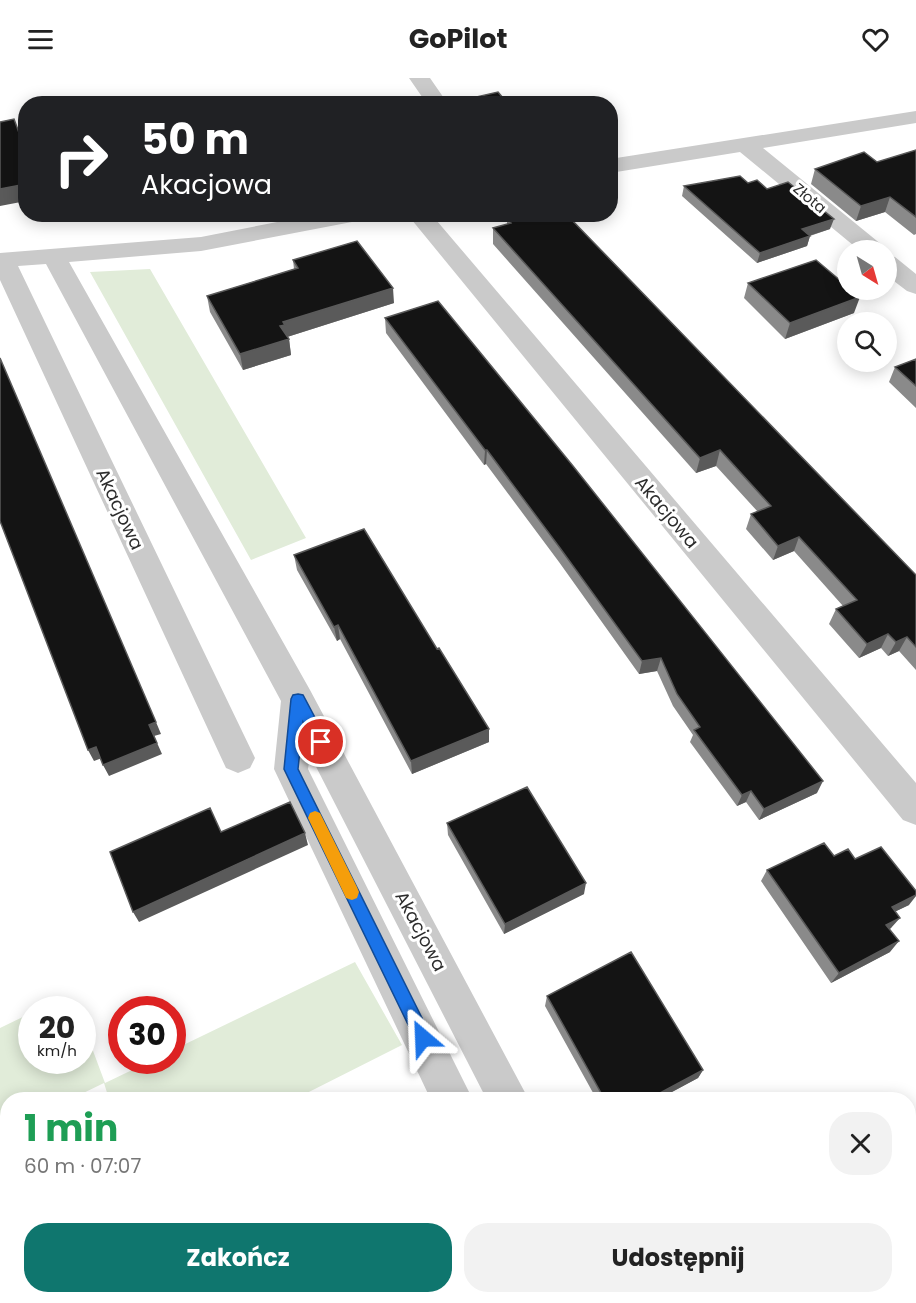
<!DOCTYPE html>
<html lang="pl">
<meta charset="utf-8">
<style>
:root{--surface:#fff;--page:#f2f2f2;--text:#222;--muted:#767676;--accent:#0f766e}
body{margin:0;font-family:Poppins,sans-serif;background:var(--page);color:var(--text);height:100vh;display:flex;flex-direction:column;font-size:22px;white-space:nowrap}
*{box-sizing:border-box;margin:0}
p{font-size:20px;color:var(--muted)}
.icon{flex:none;width:33px;height:33px;fill:none;stroke:currentColor;stroke-width:2;stroke-linecap:round;stroke-linejoin:round}
.map{position:relative;flex:1;overflow:hidden}
.drawer{position:absolute;left:0px;top:1014px;width:916px;height:212px;display:flex;flex-direction:column;background:var(--surface);border-radius:24px 24px 0 0;box-shadow:0 3px 15px #0003}
.drawer>*{flex:none}
.banner{position:absolute;left:18px;top:18px;width:600px;height:126px;border-radius:24px;box-shadow:0 3px 15px #0003;background:#202124;color:#fff;overflow:hidden}
.needle{width:39px;rotate:143deg}
.fabs{position:absolute;left:837px;top:162px;display:grid;gap:12px}
.fabs a{display:grid;place-items:center;width:60px;height:60px;border-radius:50%;background:var(--surface);box-shadow:0 3px 15px #0003;font-size:30px}
.speed{position:absolute;left:18px;top:918px;display:flex;gap:12px;font-size:30px;font-weight:700;text-align:center}
.speed>*{display:grid;place-content:center;width:78px;height:78px;border-radius:50%;background:var(--surface);box-shadow:0 3px 15px #0003;line-height:1}
.speed small{font-size:15px;font-weight:400}
.speed .limit{border:9px solid #d22;background:#fff;color:#111}
.pin{position:absolute;display:grid;place-items:center;width:51px;height:51px;color:#fff;margin:-26px;border:3px solid #fff;border-radius:50%;box-shadow:0 2px 6px #0007}
.me{position:absolute;width:66px;margin:-33px;rotate:334deg;stroke-linejoin:round;filter:drop-shadow(0 0 4px #0008)}
.turn{display:flex;align-items:center;gap:21px;height:126px;padding:0 24px;font-size:27px}
.turn .icon{width:78px;height:78px;stroke-width:2.5}
.turn b{display:block;font-size:42px;line-height:51px}
.round{display:grid;place-items:center;flex:none;width:63px;height:63px;border-radius:24px;background:var(--page)}
.overview{display:flex;align-items:center;justify-content:space-between;height:102px;padding:0 24px}
h1{font-size:36px;font-weight:700;line-height:45px;color:#1e9e55}
.cta{display:flex;gap:12px;margin-top:auto;padding:12px 24px}
.cta a{flex:1;height:69px;border-radius:24px;background:var(--accent);color:#fff;font-size:24px;font-weight:700;line-height:69px;text-align:center}
.cta a+a{background:var(--page);color:var(--text)}
header{display:flex;justify-content:space-between;align-items:center;height:78px;padding:0 24px;background:var(--surface);font-size:27px;font-weight:700}
.map>svg:first-child{display:block}
.green{fill:#e1ecd9}
.lines{fill:none;stroke-linecap:round;stroke-linejoin:round}
.minor{fill:#cacaca;fill-rule:evenodd}
.wall{fill:#8a8a8a}
.shaded-wall{fill:#5a5a5a}
.building{fill:#141414;stroke:#5a5a5a;stroke-width:1.5}
.route{fill:#1a73e8;stroke:#114b97;stroke-width:1.5}
.slow{fill:#f59e0b}
.labels{text-anchor:middle;dominant-baseline:central;stroke-width:6;stroke-linejoin:round;paint-order:stroke}
.far-street-label{font-size:15px;fill:#2d2d2d;stroke:#fff}
.street-label{font-size:18px;fill:#2d2d2d;stroke:#fff}
</style>
<header><svg class="icon" aria-label="menu" viewBox="0 0 24 24"><path d="M4 6h16M4 12h16M4 18h16"/></svg>GoPilot<svg class="icon" aria-label="heart" viewBox="0 0 24 24"><path d="M12 20l-8-8c-3-5 5-10 8-4 3-6 11-1 8 4z"/></svg></header>
<div class="map">
<svg width="916" height="1225" viewBox="0 0 916 1225">
<rect width="100%" height="100%" fill="#fff"/>
<path class="green" d="M 150,191 L 306,460 L 251,482 L 90,194 Z
M 355,884 L 402,967 L 295,1021 L 109,1021 L 104,1005 L 71,1021 L 8,1022 L 7,1054 L 0,1058 L 0,950 L 31,935 L 32,982 L 82,982 L 83,946 L 105,1005 L 151,983 L 172,982 L 173,972 Z"/>
<g class="lines">
<path class="minor" d="M 409,0 L 430,0 L 448,26 L 427,26 Z
M 916,33 L 916,45 L 763,70 L 882,167 L 885,172 L 859,172 L 740,74 L 610,95 L 610,81 Z
M 318,136 L 368,136 L 365,141 L 357,143 L 201,173 L 69,184 L 310,612 L 529,1022 L 487,1022 L 310,677 L 308,691 L 473,1022 L 431,1022 L 274,691 L 281,623 L 46,186 L 18,188 L 255,680 L 250,690 L 238,695 L 226,690 L 0,202 L 0,175 L 201,159 Z
M 407,136 L 431,136 L 916,705 L 916,747 L 903,742 Z
M 886,177 L 895,179 L 916,196 L 916,216 L 907,213 L 886,197 Z
M 526,1218 L 573,1218 L 576,1225 L 529,1225 Z
M 590,1218 L 637,1218 L 640,1225 L 593,1225 Z"/>
</g>
<path class="wall" d="M 916,72 L 916,156 L 914,157 L 885,134 L 856,143 L 811,106 L 815,91 L 877,84 Z
M 748,105 L 767,111 L 830,151 L 810,158 L 807,168 L 757,185 L 682,118 L 684,108 Z
M 510,136 L 566,136 L 916,497 L 916,592 L 899,573 L 888,578 L 881,570 L 859,580 L 829,546 L 836,531 L 843,528 L 794,473 L 773,482 L 746,451 L 751,436 L 758,434 L 716,388 L 696,395 L 493,166 L 493,150 L 507,146 L 507,140 L 510,139 Z
M 293,182 L 394,225 L 287,259 L 289,261 L 291,277 L 243,292 L 210,234 L 207,218 L 294,191 Z
M 748,205 L 854,235 L 785,261 L 744,220 Z
M 385,240 L 817,715 L 759,742 L 746,724 L 737,728 L 690,664 L 693,657 L 673,628 L 657,593 L 639,596 L 559,484 L 486,386 L 484,387 L 386,255 Z
M 916,281 L 916,330 L 889,304 L 895,289 Z
M 294,477 L 489,664 L 412,696 L 340,561 L 337,563 L 297,492 Z
M 447,745 L 584,816 L 504,856 L 448,757 Z
M 834,778 L 909,827 L 896,833 L 891,850 L 890,851 L 890,874 L 831,905 L 761,803 L 767,792 Z
M 547,918 L 703,992 L 698,1000 L 657,1022 L 597,1022 L 545,928 Z
M 709,1218 L 847,1218 L 836,1225 L 713,1225 Z"/>
<path class="shaded-wall" d="M 26,106 L 26,123 L 0,128 L 0,111 Z
M 890,119 L 885,134 L 856,143 L 861,128 Z
M 834,141 L 830,151 L 799,161 L 802,151 Z
M 810,158 L 807,168 L 757,185 L 760,175 Z
M 393,210 L 394,225 L 287,259 L 289,261 L 291,277 L 243,292 L 240,276 L 280,248 L 283,244 Z
M 860,219 L 854,235 L 785,261 L 790,245 Z
M 485,372 L 487,372 L 486,386 L 484,387 Z
M 720,372 L 716,388 L 696,395 L 700,380 Z
M 799,459 L 794,473 L 773,482 L 778,468 Z
M 338,547 L 340,561 L 337,563 L 334,549 Z
M 888,556 L 881,570 L 859,580 L 867,566 Z
M 907,559 L 899,573 L 888,578 L 896,564 Z
M 661,580 L 657,593 L 639,596 L 642,583 Z
M 156,644 L 161,656 L 154,658 L 162,676 L 109,698 L 103,687 L 149,647 Z
M 489,651 L 489,664 L 412,696 L 411,683 Z
M 96,669 L 102,680 L 94,683 L 88,672 Z
M 823,703 L 817,715 L 759,742 L 764,731 Z
M 751,713 L 746,724 L 737,728 L 742,717 Z
M 305,755 L 308,767 L 139,844 L 133,834 Z
M 586,805 L 584,816 L 504,856 L 505,846 Z
M 916,817 L 916,818 L 909,827 L 884,839 L 892,829 Z
M 900,840 L 891,850 L 877,857 L 886,847 Z
M 899,863 L 890,874 L 831,905 L 839,895 Z
M 703,992 L 698,1000 L 657,1022 L 647,1022 Z
M 39,1218 L 52,1218 L 54,1225 L 41,1225 Z"/>
<path class="building" d="M 498,14 L 508,26 L 446,26 Z
M 14,41 L 26,74 L 26,106 L 0,111 L 0,44 Z
M 916,72 L 916,139 L 890,119 L 861,128 L 815,91 L 864,74 L 877,84 Z
M 740,98 L 748,105 L 757,102 L 767,111 L 788,104 L 834,141 L 802,151 L 810,158 L 760,175 L 684,108 Z
M 515,136 L 566,136 L 916,497 L 916,569 L 907,559 L 896,564 L 888,556 L 867,566 L 836,531 L 857,522 L 799,459 L 778,468 L 751,436 L 771,428 L 720,372 L 700,380 L 493,150 L 511,145 L 507,140 L 516,137 Z
M 357,163 L 393,210 L 283,244 L 285,247 L 280,248 L 289,261 L 240,276 L 207,218 L 298,190 L 293,182 Z
M 816,182 L 848,209 L 848,212 L 851,212 L 860,219 L 790,245 L 748,205 Z
M 438,223 L 573,388 L 823,703 L 764,731 L 751,713 L 742,717 L 694,652 L 700,649 L 677,616 L 661,580 L 642,583 L 560,470 L 487,372 L 485,372 L 385,240 Z
M 0,280 L 156,644 L 149,647 L 157,665 L 103,687 L 96,669 L 88,672 L 0,443 Z
M 916,281 L 916,308 L 895,289 Z
M 364,451 L 437,571 L 439,570 L 489,651 L 411,683 L 338,547 L 334,549 L 294,477 Z
M 527,709 L 586,805 L 505,846 L 447,745 Z
M 290,724 L 305,755 L 133,834 L 110,774 L 210,730 L 221,754 Z
M 824,765 L 834,778 L 848,771 L 855,781 L 881,769 L 916,813 L 916,817 L 892,829 L 900,840 L 886,847 L 899,863 L 839,895 L 767,792 Z
M 631,874 L 703,992 L 647,1022 L 605,1022 L 547,918 Z
M 8,1186 L 8,1218 L 39,1218 L 41,1225 L 0,1225 L 0,1190 Z
M 354,1218 L 442,1218 L 445,1225 L 357,1225 Z
M 717,1218 L 847,1218 L 836,1225 L 721,1225 Z"/>
<path class="route" d="M 298,616 L 303,617 L 328,664 L 326,668 L 316,668 L 303,644 L 298,691 L 429,954 L 431,960 L 429,965 L 423,968 L 417,965 L 284,691 L 291,621 L 293,617 Z"/>
<path class="slow" d="M 315,733 L 320,735 L 357,809 L 359,814 L 357,820 L 352,822 L 346,820 L 308,740 L 310,735 Z"/>
<g class="labels">
<g class="far-street-label">
<text transform="translate(810 120) rotate(40)">Złota</text>
</g>
<g class="street-label">
<text transform="translate(120 431) rotate(65)">Akacjowa</text>
<text transform="translate(667 434) rotate(50)">Akacjowa</text>
<text transform="translate(421 853) rotate(62)">Akacjowa</text>
</g>
</g>
</svg>
<div class="fabs">
<a><svg class="needle" viewBox="-14 -14 28 28"><path d="M0-13l5 13h-10z" fill="#e53935"/><path d="M0 13l5-13h-10z" fill="#767676"/></svg></a>
<a><svg class="icon" aria-label="search" viewBox="0 0 24 24"><circle cx="10" cy="10" r="6"/><path d="M15 15l6 6"/></svg></a>
</div>
<div class="speed"><div>20<small>km/h</small></div><div class="limit">30</div></div>
<div class="pin" style="left:321px;top:664px;background:#d93025"><svg class="icon" aria-label="arrive" viewBox="0 0 24 24"><path d="M6 21V4h12l-3 4 3 4H6"/></svg></div>
<svg class="me" style="left:423px;top:960px" viewBox="-20 -20 40 40"><path d="M0-17L14 15 0 8-14 15z" fill="#1a73e8" stroke="#fff" stroke-width="4"/></svg>
<div class="banner">
<div class="turn"><svg class="icon" aria-label="right" viewBox="0 0 24 24"><path d="M7 20v-9h11M14 6l5 5-5 5"/></svg><div><b>50 m</b>Akacjowa</div></div>
</div>
<section class="drawer">
<div class="overview"><div><h1>1 min</h1><p>60 m · 07:07</p></div><a class="round"><svg class="icon" aria-label="close" viewBox="0 0 24 24"><path d="M6 6l12 12M18 6L6 18"/></svg></a></div>
<div class="cta"><a>Zakończ</a><a>Udostępnij</a></div>
</section>
</div>
